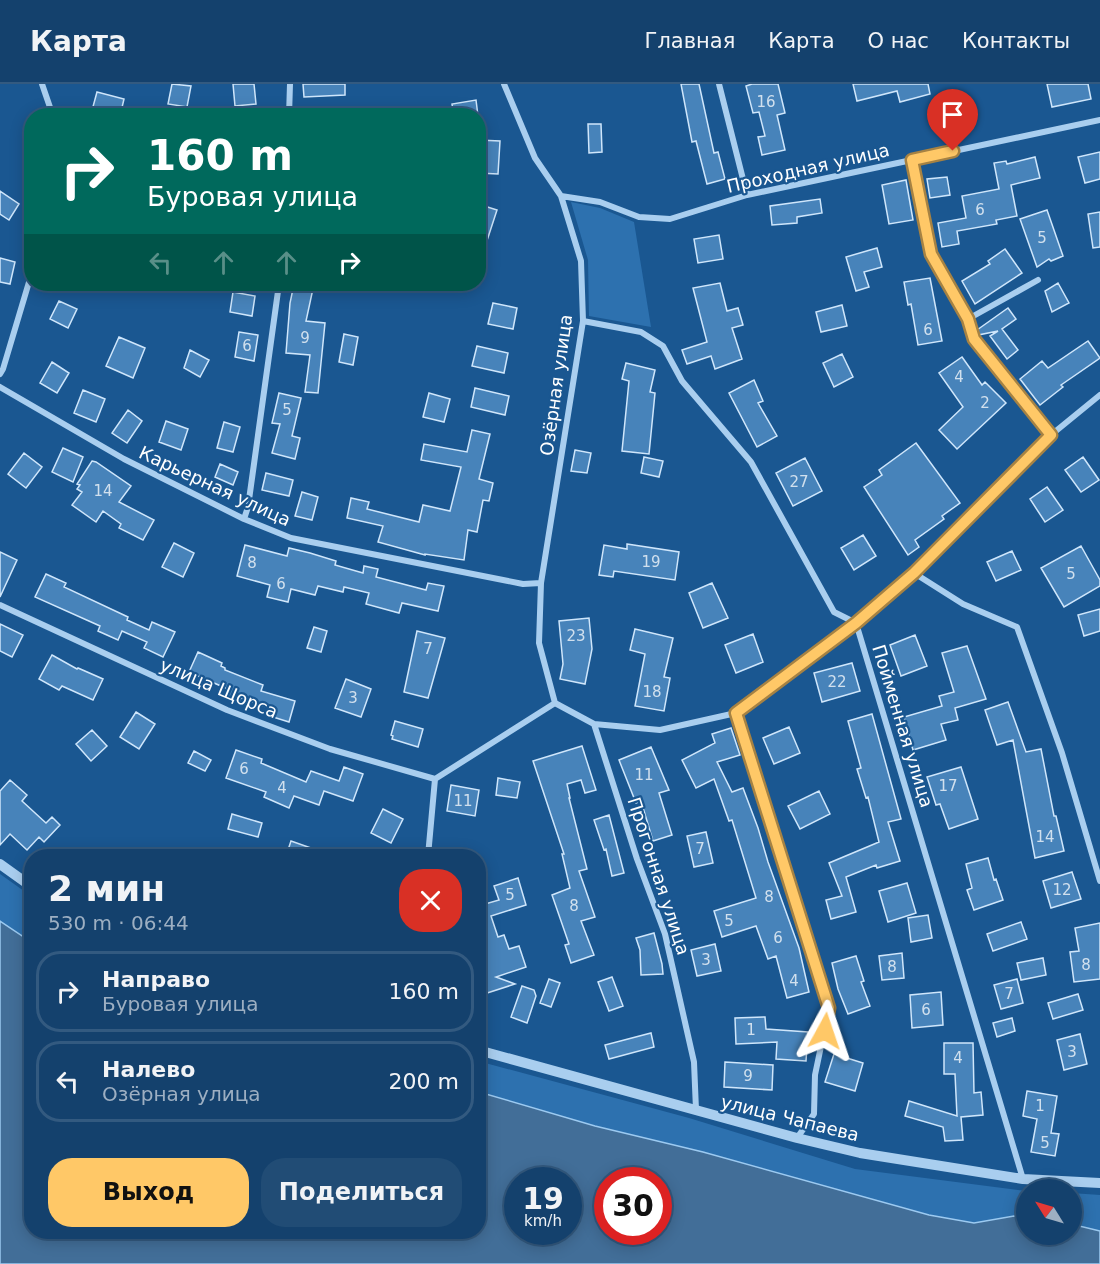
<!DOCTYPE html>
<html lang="ru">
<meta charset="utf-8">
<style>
:root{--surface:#14416d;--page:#214c75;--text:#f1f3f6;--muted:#9dafc2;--line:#335a80;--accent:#ffc867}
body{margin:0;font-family:"DejaVu Sans",sans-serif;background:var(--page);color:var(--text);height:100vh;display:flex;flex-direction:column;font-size:22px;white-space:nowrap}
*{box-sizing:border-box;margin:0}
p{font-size:20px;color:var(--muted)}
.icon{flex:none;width:33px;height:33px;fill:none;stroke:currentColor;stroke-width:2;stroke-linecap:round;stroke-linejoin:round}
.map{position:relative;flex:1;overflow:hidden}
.panel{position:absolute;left:24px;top:765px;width:462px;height:390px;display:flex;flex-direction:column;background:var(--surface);border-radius:24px;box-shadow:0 3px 15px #0003,0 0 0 2px var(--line)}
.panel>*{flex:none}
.top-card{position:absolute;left:24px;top:24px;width:462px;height:183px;border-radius:24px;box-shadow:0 3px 15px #0003,0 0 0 2px var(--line);background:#00695c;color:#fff;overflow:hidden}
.needle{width:39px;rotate:307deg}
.tools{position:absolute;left:1016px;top:1095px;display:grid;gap:12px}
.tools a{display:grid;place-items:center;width:66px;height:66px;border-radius:50%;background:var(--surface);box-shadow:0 3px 15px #0003,0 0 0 2px var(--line);font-size:30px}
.speed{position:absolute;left:504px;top:1083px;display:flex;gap:12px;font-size:30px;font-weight:700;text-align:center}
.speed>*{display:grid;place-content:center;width:78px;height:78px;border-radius:50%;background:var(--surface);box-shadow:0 3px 15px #0003,0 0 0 2px var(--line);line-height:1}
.speed small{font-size:15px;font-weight:400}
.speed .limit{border:9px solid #d22;background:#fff;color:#111}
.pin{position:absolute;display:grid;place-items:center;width:51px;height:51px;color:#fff;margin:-62px -26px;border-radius:50% 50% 50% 0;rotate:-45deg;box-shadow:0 0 6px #0007}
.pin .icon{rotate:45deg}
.me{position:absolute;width:66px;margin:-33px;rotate:5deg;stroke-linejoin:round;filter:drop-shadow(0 0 4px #0008)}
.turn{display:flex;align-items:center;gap:21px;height:126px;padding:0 24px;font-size:27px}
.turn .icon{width:78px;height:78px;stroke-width:2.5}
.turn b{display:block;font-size:42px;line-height:51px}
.lanes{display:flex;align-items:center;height:57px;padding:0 24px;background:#0003;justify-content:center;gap:30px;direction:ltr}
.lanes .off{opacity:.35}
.round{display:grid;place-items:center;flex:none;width:63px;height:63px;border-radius:24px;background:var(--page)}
.headline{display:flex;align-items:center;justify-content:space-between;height:102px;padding:0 24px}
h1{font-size:36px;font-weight:800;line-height:45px}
.primary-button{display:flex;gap:12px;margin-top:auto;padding:12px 24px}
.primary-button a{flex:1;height:69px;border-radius:24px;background:var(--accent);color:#111;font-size:24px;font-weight:800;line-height:69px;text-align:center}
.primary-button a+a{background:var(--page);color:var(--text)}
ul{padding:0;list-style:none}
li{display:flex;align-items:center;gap:18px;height:81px;margin:0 12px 9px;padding:0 12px;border:3px solid var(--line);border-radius:24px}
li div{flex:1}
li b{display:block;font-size:22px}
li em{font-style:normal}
header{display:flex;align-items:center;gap:36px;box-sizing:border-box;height:84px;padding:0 30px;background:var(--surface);border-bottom:2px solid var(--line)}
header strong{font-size:28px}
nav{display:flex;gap:33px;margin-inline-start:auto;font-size:21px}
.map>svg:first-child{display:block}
.green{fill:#2d71af}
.water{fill:#426e98;stroke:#9ccaf1;stroke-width:1.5;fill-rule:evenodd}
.building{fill:#4783ba;stroke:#cfe6fb;stroke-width:1.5}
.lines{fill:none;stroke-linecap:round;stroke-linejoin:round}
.minor{stroke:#a9ceef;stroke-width:6}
.tertiary{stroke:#a9ceef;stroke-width:10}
.route-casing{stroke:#a68243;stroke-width:15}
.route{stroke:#ffc867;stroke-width:10}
.labels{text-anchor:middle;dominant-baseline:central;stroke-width:4.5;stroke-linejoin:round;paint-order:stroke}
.number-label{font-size:15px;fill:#d1e0ee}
.street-label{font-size:18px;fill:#fff;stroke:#1a5791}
</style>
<header>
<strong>Карта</strong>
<nav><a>Главная</a><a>Карта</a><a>О нас</a><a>Контакты</a></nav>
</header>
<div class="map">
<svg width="1100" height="1180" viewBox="0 0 1100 1180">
<rect width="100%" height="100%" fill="#1a5791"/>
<path class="green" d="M 571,118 L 600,124 L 634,138 L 651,243 L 589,232 L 588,176 Z
M 0,790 L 31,812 L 31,858 L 0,837 Z
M 478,977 L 689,1034 L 855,1085 L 1026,1107 L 1026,1133 L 1014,1132 L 974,1139 L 929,1131 L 703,1068 L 595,1042 L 479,1008 Z
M 1071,1109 L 1100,1111 L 1100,1147 L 1071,1140 Z"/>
<path class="water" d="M 0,837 L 31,858 L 32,1148 L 478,1148 L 479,1008 L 595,1042 L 703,1068 L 929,1131 L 974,1139 L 1014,1132 L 1026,1133 L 1026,1150 L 1071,1150 L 1071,1140 L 1100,1147 L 1100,1180 L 0,1180 ZM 518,1096 L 568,1096 L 568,1148 L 518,1148 ZM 608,1096 L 658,1096 L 658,1148 L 608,1148 Z"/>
<path class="building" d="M 172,0 L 191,2 L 187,23 L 168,20 Z
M 233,0 L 254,0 L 256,20 L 235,22 Z
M 303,0 L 345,0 L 345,11 L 304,13 Z
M 681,0 L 699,0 L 714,69 L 718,68 L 725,95 L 707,100 L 696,57 L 692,58 Z
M 752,0 L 778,0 L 785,29 L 777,31 L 785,66 L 762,71 L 758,53 L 765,52 L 759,28 L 753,29 L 746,2 Z
M 853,0 L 928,0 L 930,10 L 900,18 L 897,7 L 857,17 Z
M 1047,0 L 1088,0 L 1091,15 L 1052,23 Z
M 97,8 L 124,15 L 120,32 L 91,30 Z
M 476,16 L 478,32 L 454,32 L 452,20 Z
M 588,40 L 601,40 L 602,68 L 589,69 Z
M 478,56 L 500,57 L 498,90 L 478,89 Z
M 1100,68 L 1100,95 L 1085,99 L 1078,73 Z
M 1035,73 L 1040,94 L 1011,101 L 1017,132 L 996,136 L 997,140 L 957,147 L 959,160 L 942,163 L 938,139 L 966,134 L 962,112 L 999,105 L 994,79 L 1006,77 L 1007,80 Z
M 947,93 L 950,111 L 930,114 L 927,95 Z
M 906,96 L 913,136 L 889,140 L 882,101 Z
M 0,107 L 19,120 L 9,136 L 0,130 Z
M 820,115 L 822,129 L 797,133 L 797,139 L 772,141 L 770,122 Z
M 478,120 L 497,126 L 481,175 L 478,175 Z
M 1047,126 L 1063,172 L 1051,177 L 1049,175 L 1037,183 L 1020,135 Z
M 1100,128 L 1100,163 L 1093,164 L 1088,130 Z
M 719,151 L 723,175 L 698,179 L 694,155 Z
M 877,164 L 882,183 L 864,188 L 869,203 L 856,207 L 846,173 Z
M 1005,165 L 1022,189 L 975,220 L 962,197 L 990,180 L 988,177 Z
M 0,174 L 15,178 L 10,200 L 0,198 Z
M 930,194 L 942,257 L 918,261 L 911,220 L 908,221 L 904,198 Z
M 720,199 L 727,227 L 738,224 L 743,241 L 732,244 L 742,275 L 715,285 L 711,272 L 687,280 L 682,266 L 707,258 L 693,204 Z
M 1058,199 L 1069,219 L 1052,228 L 1045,207 Z
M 294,200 L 314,200 L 306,237 L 325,239 L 318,309 L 305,308 L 310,271 L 286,269 L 290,219 Z
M 233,208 L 255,212 L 252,232 L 230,228 Z
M 59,217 L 77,225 L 68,244 L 50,235 Z
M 493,219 L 517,224 L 513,245 L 488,240 Z
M 842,221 L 847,242 L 821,248 L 816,228 Z
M 1008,224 L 1016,235 L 1002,245 L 1018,266 L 1007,275 L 990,252 L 998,247 L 978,251 L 977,246 Z
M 239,248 L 258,251 L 254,277 L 235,273 Z
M 344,250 L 358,253 L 353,281 L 339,278 Z
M 119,253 L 145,264 L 133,294 L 106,282 Z
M 1088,257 L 1100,274 L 1061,301 L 1063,303 L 1040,321 L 1020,295 L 1042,277 L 1048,284 Z
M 477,262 L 508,269 L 504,289 L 472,282 Z
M 190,266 L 209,276 L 200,293 L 184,284 Z
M 842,270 L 853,293 L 834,303 L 823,279 Z
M 962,273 L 982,301 L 985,298 L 1006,319 L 957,365 L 939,346 L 963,323 L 939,289 Z
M 52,278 L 69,289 L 57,309 L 40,299 Z
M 626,279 L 655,286 L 650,308 L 655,309 L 649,370 L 622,367 L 629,297 L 622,295 Z
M 754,296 L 763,317 L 758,319 L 777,352 L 757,363 L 729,309 Z
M 475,304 L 509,312 L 505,331 L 471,323 Z
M 83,306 L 105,315 L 96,338 L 74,329 Z
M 279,309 L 301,314 L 292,352 L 300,354 L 295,375 L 272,369 L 280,340 L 272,339 Z
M 429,309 L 450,315 L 444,338 L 423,333 Z
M 128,326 L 142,337 L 127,359 L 112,349 Z
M 166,337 L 188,345 L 181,366 L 159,358 Z
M 224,338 L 240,343 L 233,368 L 217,364 Z
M 472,346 L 490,350 L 479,395 L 493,399 L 489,417 L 483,416 L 477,448 L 468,446 L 464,476 L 425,470 L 425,471 L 378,458 L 383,442 L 347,434 L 351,414 L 369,418 L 367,425 L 419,438 L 423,421 L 450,427 L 461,383 L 421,376 L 424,360 L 467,368 Z
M 916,359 L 960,419 L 942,432 L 944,435 L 915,456 L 919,463 L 908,471 L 864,403 L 882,391 L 879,386 Z
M 63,364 L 83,373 L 73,398 L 52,388 Z
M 575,366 L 591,369 L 587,389 L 571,387 Z
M 24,369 L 42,383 L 26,404 L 8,390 Z
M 644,373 L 663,377 L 659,393 L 641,389 Z
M 1083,373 L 1099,396 L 1081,408 L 1065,386 Z
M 805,374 L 822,407 L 793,422 L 776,389 Z
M 92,377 L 96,378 L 131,402 L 119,418 L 154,436 L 143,456 L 119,444 L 121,440 L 103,427 L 96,438 L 72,421 L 82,408 L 77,405 L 80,401 L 77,400 Z
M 220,380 L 238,388 L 233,401 L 215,393 Z
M 266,389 L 293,396 L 289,412 L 262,406 Z
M 1047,403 L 1063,426 L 1045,438 L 1030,415 Z
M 302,408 L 318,413 L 312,436 L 295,432 Z
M 863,451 L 876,472 L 854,486 L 841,464 Z
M 174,459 L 194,469 L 183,493 L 162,483 Z
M 627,460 L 679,468 L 675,496 L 614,487 L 613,493 L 599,491 L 604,461 L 627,465 Z
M 245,461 L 287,472 L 289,464 L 310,469 L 336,477 L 335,481 L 363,489 L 364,482 L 378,485 L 376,493 L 426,506 L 428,499 L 444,502 L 438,527 L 402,519 L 399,529 L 366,520 L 369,509 L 344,503 L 343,508 L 318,502 L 315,511 L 291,505 L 288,518 L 267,513 L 270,501 L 237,492 Z
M 1081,462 L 1100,496 L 1100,502 L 1064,523 L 1041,484 Z
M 1012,467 L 1021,486 L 996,497 L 987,478 Z
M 0,468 L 17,476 L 0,513 Z
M 46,490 L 66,499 L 64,503 L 128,533 L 127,536 L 149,546 L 152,538 L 175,548 L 163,573 L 144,564 L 147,558 L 122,547 L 118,556 L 98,547 L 100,542 L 35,513 Z
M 712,499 L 728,534 L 703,544 L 689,509 Z
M 1100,525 L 1100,547 L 1084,552 L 1078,531 Z
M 589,534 L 592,565 L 585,600 L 560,595 L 563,580 L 559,537 Z
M 0,540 L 23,551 L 12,573 L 0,567 Z
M 314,543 L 327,547 L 321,568 L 307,564 Z
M 635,545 L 673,554 L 664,593 L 670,594 L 664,627 L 635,622 L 645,570 L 630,566 Z
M 417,547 L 445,554 L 428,614 L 404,608 Z
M 753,550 L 763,578 L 736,589 L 725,561 Z
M 915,551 L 927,582 L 901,592 L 890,561 Z
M 967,562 L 986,615 L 955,624 L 958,636 L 941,640 L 946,656 L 913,666 L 904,633 L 942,622 L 939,612 L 954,608 L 942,569 Z
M 198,568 L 222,579 L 221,582 L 225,584 L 225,586 L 263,601 L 261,607 L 295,617 L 289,638 L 273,633 L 275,626 L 241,614 L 238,619 L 227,615 L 230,606 L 189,588 Z
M 52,571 L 77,585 L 78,584 L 103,595 L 93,616 L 62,602 L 59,606 L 39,595 Z
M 852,579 L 860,607 L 822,618 L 814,589 Z
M 346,595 L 371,605 L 361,633 L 335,624 Z
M 1008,618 L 1026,668 L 1041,665 L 1054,732 L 1056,732 L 1064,767 L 1035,774 L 1013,656 L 997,661 L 985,626 Z
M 136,628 L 155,640 L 139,665 L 120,653 Z
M 872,630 L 901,735 L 888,738 L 900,777 L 877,784 L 876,781 L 846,793 L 856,828 L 831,835 L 826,816 L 842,812 L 829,779 L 879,758 L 868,713 L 866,714 L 857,685 L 861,684 L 848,637 Z
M 395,637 L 423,645 L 418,663 L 392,655 L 393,652 L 391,651 Z
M 789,643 L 800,669 L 774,680 L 763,654 Z
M 731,644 L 740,671 L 717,678 L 732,708 L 743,704 L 758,744 L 768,778 L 799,864 L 809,908 L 787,914 L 776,872 L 768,875 L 756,842 L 722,853 L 714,827 L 756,814 L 732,736 L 729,737 L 714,695 L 696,704 L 682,676 L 715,659 L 712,650 Z
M 92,646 L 107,662 L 91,677 L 76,660 Z
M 582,662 L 596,706 L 585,709 L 581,696 L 567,700 L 570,714 L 569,714 L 587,785 L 579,787 L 595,833 L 581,837 L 594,871 L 571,879 L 565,861 L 569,860 L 552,811 L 570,804 L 562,770 L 564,770 L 533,677 Z
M 651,663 L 669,706 L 659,709 L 672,751 L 653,757 L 641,717 L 636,719 L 619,676 Z
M 236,666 L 262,675 L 261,679 L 306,698 L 311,687 L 339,697 L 344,683 L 363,690 L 353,717 L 324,707 L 319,721 L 294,712 L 289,724 L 264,713 L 266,708 L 226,694 Z
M 194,667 L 211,676 L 205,687 L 188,679 Z
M 961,683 L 978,735 L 949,745 L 940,720 L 936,721 L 927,693 Z
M 498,694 L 520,698 L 517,714 L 496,711 Z
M 10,696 L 27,711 L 22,717 L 46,739 L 52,733 L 60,741 L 44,758 L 39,753 L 27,766 L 10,750 L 0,761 L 0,707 Z
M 451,701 L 479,706 L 475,732 L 447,727 Z
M 819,707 L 830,730 L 800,745 L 788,722 Z
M 383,725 L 403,735 L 391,759 L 371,749 Z
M 232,730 L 262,739 L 258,753 L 228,745 Z
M 609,731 L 624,789 L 612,792 L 606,765 L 604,766 L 594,736 Z
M 706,748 L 713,779 L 694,783 L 687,752 Z
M 291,757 L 331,771 L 331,772 L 286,772 Z
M 988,774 L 994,796 L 996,795 L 1003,816 L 974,826 L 967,806 L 972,804 L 966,780 Z
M 1072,788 L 1081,815 L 1051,824 L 1043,797 Z
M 518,794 L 526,821 L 491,832 L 498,853 L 504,851 L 509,865 L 519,862 L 526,883 L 496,893 L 515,900 L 478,912 L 478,822 L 499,816 L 494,802 Z
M 907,799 L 916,829 L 888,838 L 879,807 Z
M 928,831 L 932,854 L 911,858 L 908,834 Z
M 1021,838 L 1027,855 L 993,867 L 987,850 Z
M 1100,839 L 1100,895 L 1074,898 L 1070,868 L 1079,867 L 1075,844 Z
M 654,849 L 662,880 L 663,890 L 641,891 L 640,866 L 636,854 Z
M 715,860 L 721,887 L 697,892 L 691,866 Z
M 902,869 L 904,894 L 882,896 L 879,872 Z
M 856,872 L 864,897 L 861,898 L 870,922 L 848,930 L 838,905 L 832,879 Z
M 1043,874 L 1046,891 L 1021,896 L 1017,879 Z
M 612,893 L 623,922 L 609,927 L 598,898 Z
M 549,895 L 560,899 L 551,923 L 540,919 Z
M 1017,895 L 1023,919 L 1001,925 L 994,901 Z
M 522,902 L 534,906 L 536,912 L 527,939 L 511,933 Z
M 941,908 L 943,941 L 912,944 L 910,911 Z
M 1078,910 L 1083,926 L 1053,935 L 1048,919 Z
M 765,933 L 766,945 L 808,948 L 806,977 L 776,975 L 777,958 L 736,960 L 735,934 Z
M 1012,934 L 1015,947 L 997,953 L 993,939 Z
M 651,949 L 654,963 L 609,975 L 605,961 Z
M 1080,950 L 1087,980 L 1064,986 L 1057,956 Z
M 944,959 L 973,959 L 974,1009 L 981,1008 L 983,1031 L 961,1033 L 963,1056 L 945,1057 L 943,1043 L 905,1032 L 909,1017 L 957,1032 L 955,990 L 944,990 Z
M 834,970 L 863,979 L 855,1007 L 825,998 Z
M 725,978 L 773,981 L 772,1006 L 724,1003 Z
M 1027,1007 L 1057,1012 L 1051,1049 L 1059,1050 L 1055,1072 L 1031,1068 L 1037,1035 L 1023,1032 Z"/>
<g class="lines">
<path class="minor" d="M 42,0 L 53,32
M 504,0 L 535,74 L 561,112 L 581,177 L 583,237 L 541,499 L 539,559 L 555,619
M 719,0 L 747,111
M 289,32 L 290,0
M 912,76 L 931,170 L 968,235 L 974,255 L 1051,351
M 561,112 L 600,118 L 639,133 L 670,135 L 747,111 L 1100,36
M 968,235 L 1038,196
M 583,237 L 641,248 L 663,262 L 682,297 L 751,378 L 834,528 L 856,539 L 1023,1095
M 0,290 L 3,285 L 32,188
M 0,303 L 124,375 L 244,435 L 291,454 L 523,500 L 541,499
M 244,435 L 248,423 L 279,200
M 914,489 L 963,520 L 1017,543 L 1062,669 L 1100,797
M 0,521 L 227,626 L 330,665 L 435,695
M 736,629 L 829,924 L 815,991 L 814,1030 L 797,1054
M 594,640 L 637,775 L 665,850 L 694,978 L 696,1026
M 435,695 L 555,619 L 594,640 L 660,646 L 736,629 L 856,539 L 914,489 L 1051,351 L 1100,311
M 428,772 L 435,695"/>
<path class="tertiary" d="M 0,780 L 32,803
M 478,966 L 797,1054 L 860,1069 L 1023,1095 L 1100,1099"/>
</g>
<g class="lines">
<g class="route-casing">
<path id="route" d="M 825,947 L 829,924 L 736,629 L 856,539 L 914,489 L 1051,351 L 974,255 L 968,235 L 931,170 L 912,76 L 953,67"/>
</g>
<use href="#route" class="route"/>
</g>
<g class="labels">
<g class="number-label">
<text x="766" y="18">16</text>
<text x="980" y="126">6</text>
<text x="1042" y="154">5</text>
<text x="928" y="246">6</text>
<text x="305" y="254">9</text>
<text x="247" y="262">6</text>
<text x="959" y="293">4</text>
<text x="985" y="319">2</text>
<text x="287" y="326">5</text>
<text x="799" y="398">27</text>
<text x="103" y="407">14</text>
<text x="651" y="478">19</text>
<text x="252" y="479">8</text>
<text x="1071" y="490">5</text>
<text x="281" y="500">6</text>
<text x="576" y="552">23</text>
<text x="428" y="565">7</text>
<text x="837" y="598">22</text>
<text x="652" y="608">18</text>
<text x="353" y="614">3</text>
<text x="244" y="685">6</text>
<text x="644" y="691">11</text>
<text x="948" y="702">17</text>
<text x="282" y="704">4</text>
<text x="463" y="717">11</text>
<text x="1045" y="753">14</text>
<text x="700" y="765">7</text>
<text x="1062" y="806">12</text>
<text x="510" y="811">5</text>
<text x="769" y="813">8</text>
<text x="574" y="822">8</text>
<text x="729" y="837">5</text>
<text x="778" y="854">6</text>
<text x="706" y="876">3</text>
<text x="1086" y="881">8</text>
<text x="892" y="883">8</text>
<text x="794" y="897">4</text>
<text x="1009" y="910">7</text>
<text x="926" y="926">6</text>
<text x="751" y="946">1</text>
<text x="1072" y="968">3</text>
<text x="958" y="974">4</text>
<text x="748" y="992">9</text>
<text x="1040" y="1022">1</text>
<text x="1045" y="1059">5</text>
</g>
<g class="street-label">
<text transform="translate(808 84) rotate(-13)">Проходная улица</text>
<text transform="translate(556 301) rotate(-82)">Озёрная улица</text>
<text transform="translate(215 402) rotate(25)">Карьерная улица</text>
<text transform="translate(219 604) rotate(23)">улица Щорса</text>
<text transform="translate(903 642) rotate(73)">Пойменная улица</text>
<text transform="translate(659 792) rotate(72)">Прогонная улица</text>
<text transform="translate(790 1034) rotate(14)">улица Чапаева</text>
</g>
</g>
</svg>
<div class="tools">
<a><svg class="needle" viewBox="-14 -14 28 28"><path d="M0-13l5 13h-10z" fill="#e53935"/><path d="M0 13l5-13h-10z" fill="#9dafc2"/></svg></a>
</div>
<div class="speed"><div>19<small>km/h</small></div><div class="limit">30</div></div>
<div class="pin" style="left:953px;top:67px;background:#d93025"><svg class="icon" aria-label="arrive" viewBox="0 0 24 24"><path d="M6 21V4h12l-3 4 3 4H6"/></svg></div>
<svg class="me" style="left:825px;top:947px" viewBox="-20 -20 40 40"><path d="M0-17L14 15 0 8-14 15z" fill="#ffc867" stroke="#fff" stroke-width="4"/></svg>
<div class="top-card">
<div class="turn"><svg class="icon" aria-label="right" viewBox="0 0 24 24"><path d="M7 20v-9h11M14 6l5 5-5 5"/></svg><div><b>160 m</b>Буровая улица</div></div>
<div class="lanes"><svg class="icon off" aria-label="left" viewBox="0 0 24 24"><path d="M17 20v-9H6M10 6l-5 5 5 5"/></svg><svg class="icon off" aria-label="ahead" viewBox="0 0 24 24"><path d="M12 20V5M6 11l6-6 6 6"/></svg><svg class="icon off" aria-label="ahead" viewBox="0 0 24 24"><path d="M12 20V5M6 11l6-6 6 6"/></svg><svg class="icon" aria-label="right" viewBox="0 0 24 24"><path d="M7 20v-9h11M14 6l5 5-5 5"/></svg></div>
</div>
<section class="panel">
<div class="headline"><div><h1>2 мин</h1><p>530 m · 06:44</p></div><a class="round" style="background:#d93025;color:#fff"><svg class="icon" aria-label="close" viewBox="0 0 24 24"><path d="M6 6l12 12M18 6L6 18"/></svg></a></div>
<ul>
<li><svg class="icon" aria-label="right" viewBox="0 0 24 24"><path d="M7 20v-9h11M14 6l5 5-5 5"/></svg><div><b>Направо</b><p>Буровая улица</p></div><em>160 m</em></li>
<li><svg class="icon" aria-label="left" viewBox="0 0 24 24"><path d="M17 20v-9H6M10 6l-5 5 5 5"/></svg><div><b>Налево</b><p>Озёрная улица</p></div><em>200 m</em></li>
</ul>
<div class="primary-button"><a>Выход</a><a>Поделиться</a></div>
</section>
</div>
